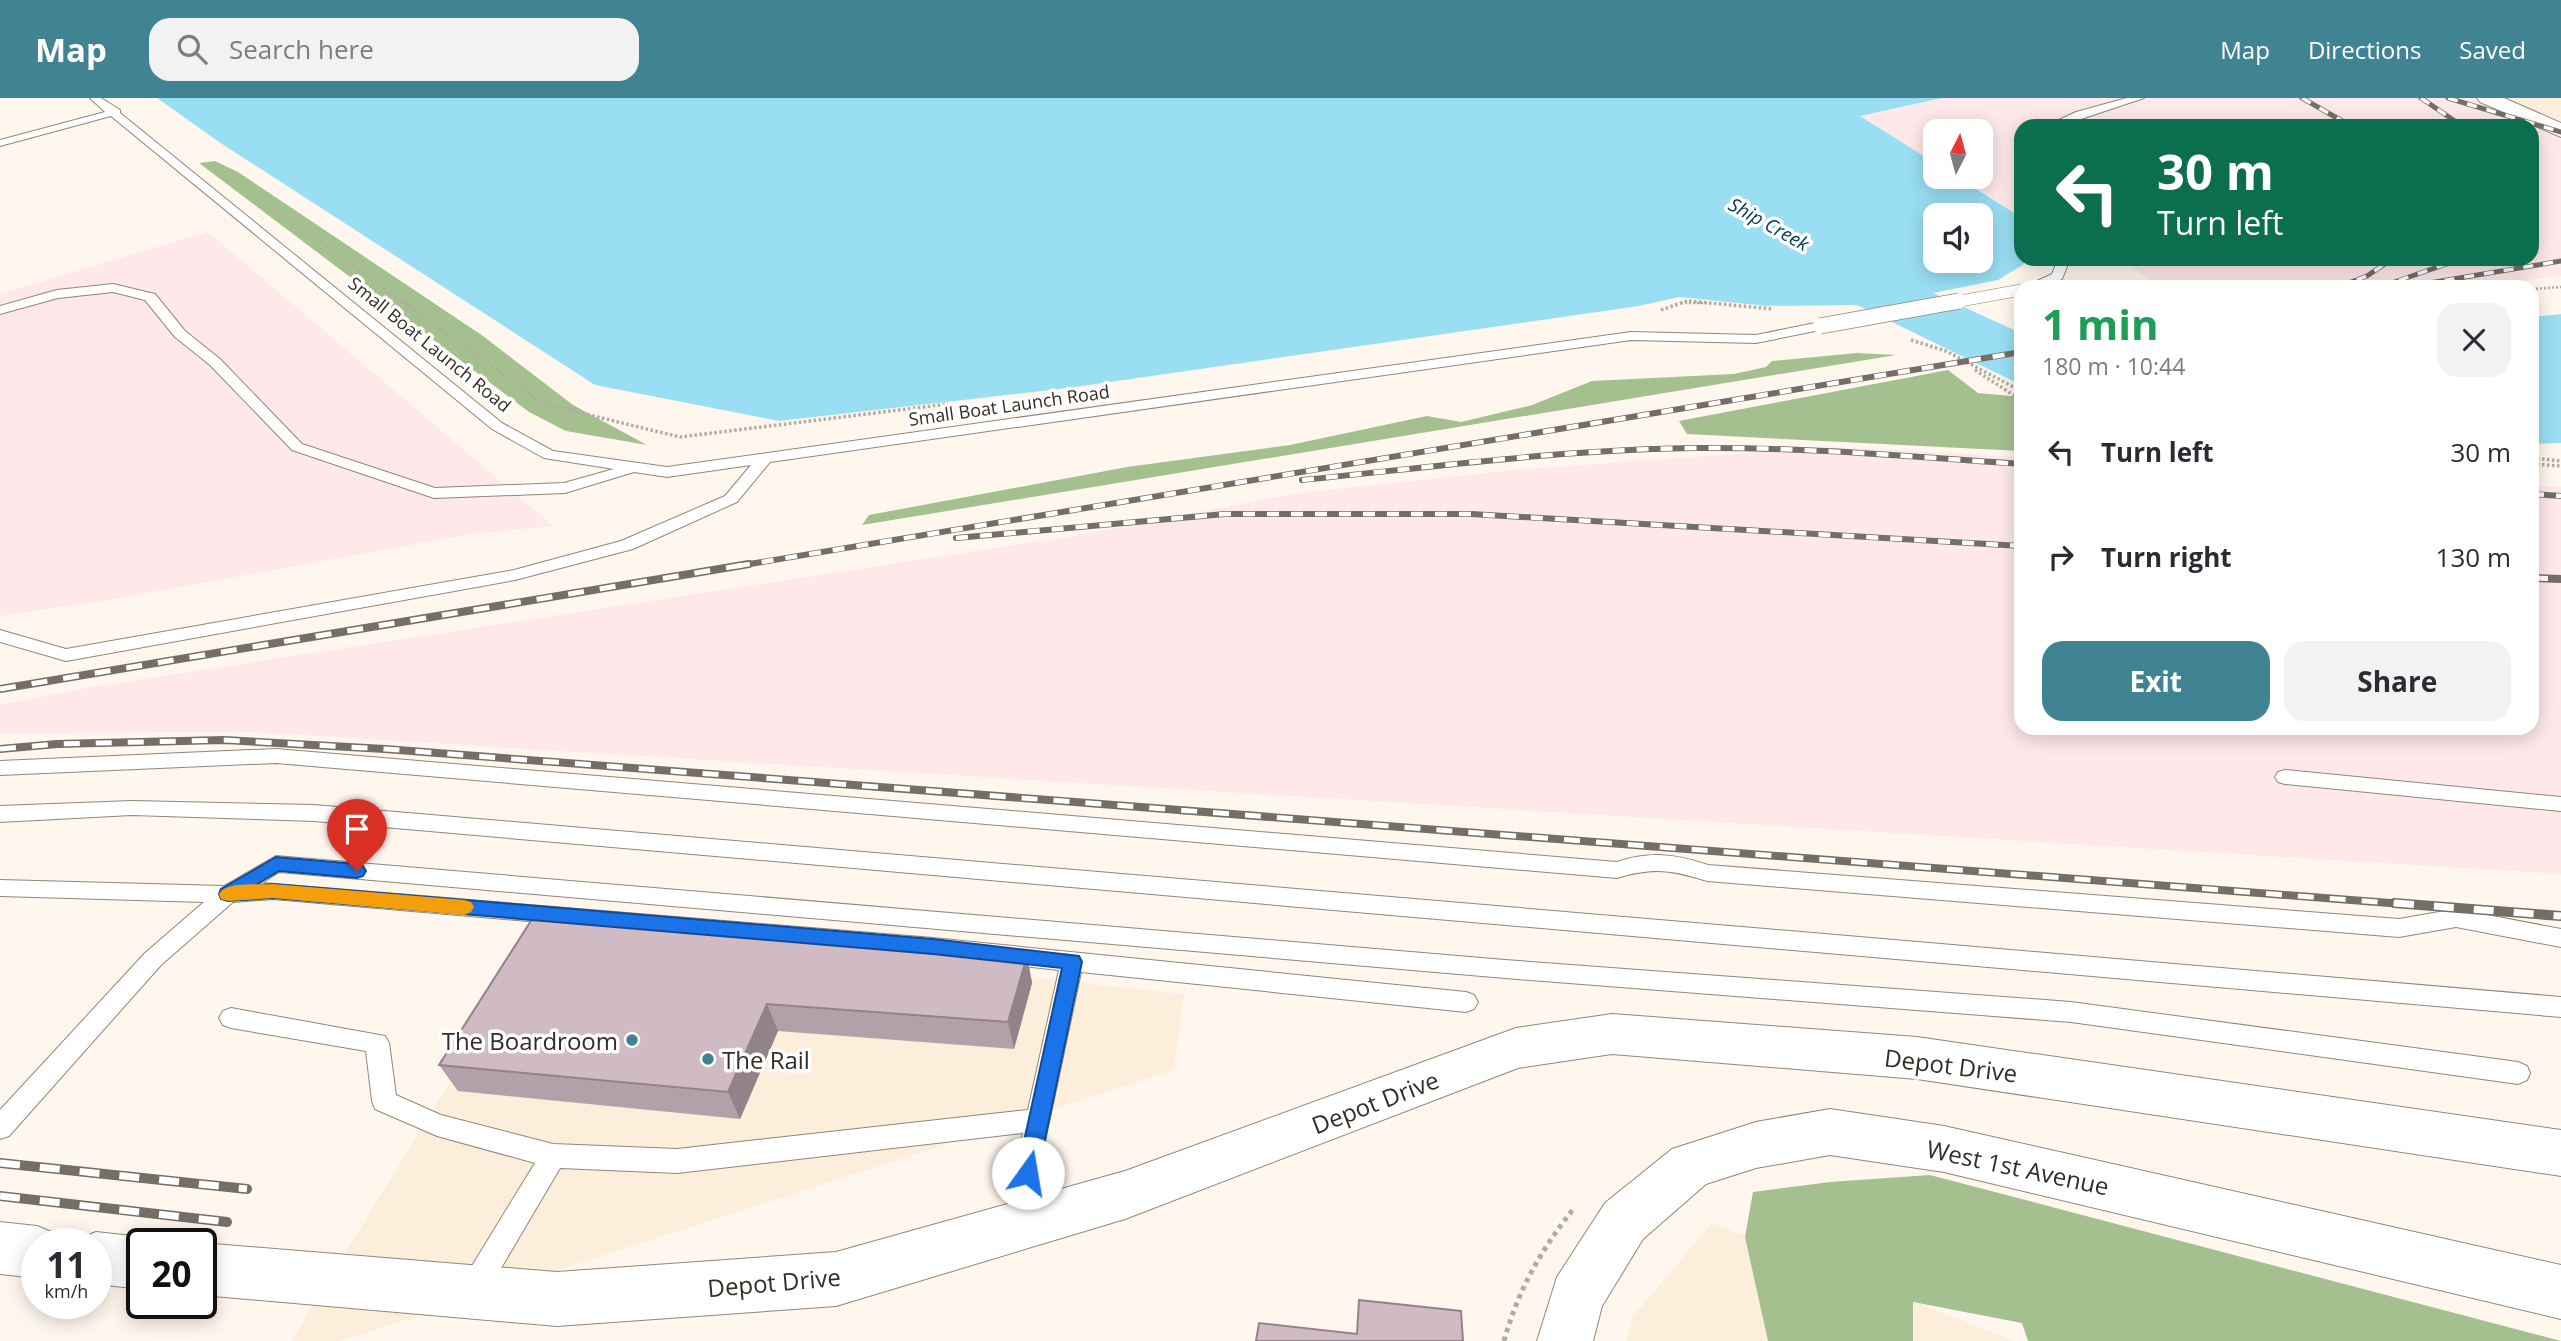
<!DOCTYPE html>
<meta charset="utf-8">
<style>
:root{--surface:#fff;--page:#f2f2f3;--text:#2b2b33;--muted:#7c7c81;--accent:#408493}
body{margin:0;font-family:"Open Sans",sans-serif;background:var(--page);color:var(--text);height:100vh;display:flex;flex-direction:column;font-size:26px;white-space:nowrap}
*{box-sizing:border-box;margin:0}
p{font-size:23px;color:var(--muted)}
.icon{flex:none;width:38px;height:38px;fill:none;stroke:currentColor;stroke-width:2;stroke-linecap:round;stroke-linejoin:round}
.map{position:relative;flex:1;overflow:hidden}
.details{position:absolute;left:2014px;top:182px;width:525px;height:455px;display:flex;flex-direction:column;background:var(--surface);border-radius:21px;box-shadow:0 4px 18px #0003}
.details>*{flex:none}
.top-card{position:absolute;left:2014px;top:21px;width:525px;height:147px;border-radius:21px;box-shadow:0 4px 18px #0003;background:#0b6e4f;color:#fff;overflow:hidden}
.needle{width:46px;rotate:6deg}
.tools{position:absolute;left:1923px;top:21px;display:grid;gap:14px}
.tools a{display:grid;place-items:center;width:70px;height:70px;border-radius:14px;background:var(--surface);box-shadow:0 4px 18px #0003;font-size:35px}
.speed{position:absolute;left:21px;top:1130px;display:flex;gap:14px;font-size:35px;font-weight:700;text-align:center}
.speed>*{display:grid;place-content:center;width:91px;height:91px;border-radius:50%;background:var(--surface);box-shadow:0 4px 18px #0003;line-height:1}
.speed small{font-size:18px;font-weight:400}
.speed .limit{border:4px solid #111;border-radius:10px;background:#fff;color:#111}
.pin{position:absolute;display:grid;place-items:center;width:60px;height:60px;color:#fff;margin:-72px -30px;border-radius:50% 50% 50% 0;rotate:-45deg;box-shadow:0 0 7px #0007}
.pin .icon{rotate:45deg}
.me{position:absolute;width:77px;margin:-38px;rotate:13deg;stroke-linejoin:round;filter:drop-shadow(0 0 5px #0008)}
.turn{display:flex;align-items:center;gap:24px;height:147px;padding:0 28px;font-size:32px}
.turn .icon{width:91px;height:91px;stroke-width:2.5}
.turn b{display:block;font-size:49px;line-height:60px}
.round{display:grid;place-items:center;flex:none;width:74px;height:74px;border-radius:21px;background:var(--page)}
.head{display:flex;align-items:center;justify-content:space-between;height:119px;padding:0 28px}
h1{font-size:42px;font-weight:700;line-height:52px;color:#1e9e55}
.primary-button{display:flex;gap:14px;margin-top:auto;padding:14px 28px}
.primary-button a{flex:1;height:80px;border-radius:21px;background:var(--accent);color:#fff;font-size:28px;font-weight:700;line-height:80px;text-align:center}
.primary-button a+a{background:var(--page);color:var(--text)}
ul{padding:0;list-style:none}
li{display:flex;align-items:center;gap:21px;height:105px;padding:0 28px}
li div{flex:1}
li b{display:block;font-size:26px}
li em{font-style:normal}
header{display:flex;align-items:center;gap:42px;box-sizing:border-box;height:98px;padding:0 35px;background:var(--accent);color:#fff}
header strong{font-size:33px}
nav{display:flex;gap:38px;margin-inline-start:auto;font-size:24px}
.search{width:490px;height:63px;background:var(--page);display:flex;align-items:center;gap:18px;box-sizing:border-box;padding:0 24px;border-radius:21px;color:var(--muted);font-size:26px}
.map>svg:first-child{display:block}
.built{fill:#fdeedc}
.industrial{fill:#fee8e9}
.forest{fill:#a4c08e}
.water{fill:#9adef3;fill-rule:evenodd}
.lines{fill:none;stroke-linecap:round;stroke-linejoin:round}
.lane-casing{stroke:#928677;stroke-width:2}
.street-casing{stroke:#928677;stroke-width:2}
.secondary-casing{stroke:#928677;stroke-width:2}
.path-far2{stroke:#b1aba2;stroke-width:2.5;stroke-dasharray:2 2;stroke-linecap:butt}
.path-far1{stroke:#b1aba2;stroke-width:3.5;stroke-dasharray:2.5 2.5;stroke-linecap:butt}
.path{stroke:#b1aba2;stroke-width:5;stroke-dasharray:4.5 4.5;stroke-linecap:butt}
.lane{fill:#fff;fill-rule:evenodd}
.street{fill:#fff;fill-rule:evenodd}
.secondary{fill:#fff;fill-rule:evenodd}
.rail-far3-casing{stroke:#736e66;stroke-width:5}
.rail-far2-casing{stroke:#736e66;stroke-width:6}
.rail-far1-casing{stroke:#736e66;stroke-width:8}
.rail-casing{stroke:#736e66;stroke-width:10}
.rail-far3{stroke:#fff;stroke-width:3.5;stroke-dasharray:10;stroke-linecap:butt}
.rail-far2{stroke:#fff;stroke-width:4.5;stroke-dasharray:12;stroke-linecap:butt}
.rail-far1{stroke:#fff;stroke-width:5;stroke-dasharray:16;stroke-linecap:butt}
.rail{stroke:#fff;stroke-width:7;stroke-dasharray:20;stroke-linecap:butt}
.lane-bridge-far1-casing{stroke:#928677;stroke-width:12;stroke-linecap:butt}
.lane-bridge-casing{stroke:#928677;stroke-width:17;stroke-linecap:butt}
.lane-bridge-far1{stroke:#fff;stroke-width:11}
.lane-bridge{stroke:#fff;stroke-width:15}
.wall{fill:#b3a1a9}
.shaded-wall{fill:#928389}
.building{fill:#d0bbc4;stroke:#928389;stroke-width:2}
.route{fill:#1a73e8;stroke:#114b97;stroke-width:2}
.slow{fill:#f59e0b}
.poi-dot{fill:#408493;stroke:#fff;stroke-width:2.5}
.labels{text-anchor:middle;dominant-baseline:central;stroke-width:7;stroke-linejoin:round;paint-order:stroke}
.far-street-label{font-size:18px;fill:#322e27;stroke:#fff}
.far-water-label{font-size:19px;font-style:italic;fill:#003f4e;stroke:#fff}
.near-poi-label{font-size:24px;fill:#322e27;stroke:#fff;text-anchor:end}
.near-street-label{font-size:24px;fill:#322e27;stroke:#fff}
</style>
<header>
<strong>Map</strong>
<div class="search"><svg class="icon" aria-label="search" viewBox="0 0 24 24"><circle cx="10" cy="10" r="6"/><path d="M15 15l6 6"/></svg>Search here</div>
<nav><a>Map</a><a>Directions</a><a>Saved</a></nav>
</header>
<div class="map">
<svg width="2561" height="1243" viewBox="0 0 2561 1243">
<rect width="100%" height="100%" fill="#fff7ed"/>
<path class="built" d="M 2508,0 L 2561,0 L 2561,23 Z
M 546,828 L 1184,896 L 1174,972 L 340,1243 L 291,1243 Z
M 1712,1125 L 2015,1243 L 1626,1243 L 1634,1217 Z"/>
<path class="industrial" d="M 1942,0 L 2508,0 L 2561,23 L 2561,178 L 2472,189 L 2160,189 L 2122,161 L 2532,161 L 2532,28 L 2021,28 L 2021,118 L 1957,79 L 1981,79 L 1981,33 L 1936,33 L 1935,65 L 1859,17 Z
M 208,134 L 553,428 L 470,436 L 119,500 L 0,518 L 0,196 Z
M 1831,349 L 2021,359 L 2021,630 L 2532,630 L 2532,388 L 2561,389 L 2561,776 L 254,634 L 0,635 L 0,607 L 92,589 L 1080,437 L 1299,395 L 1515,372 Z"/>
<path class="forest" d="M 215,63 L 238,74 L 483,238 L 573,307 L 647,347 L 566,333 L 529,314 L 199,65 Z
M 1857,255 L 1896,257 L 862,427 L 869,417 L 1127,369 L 1290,347 L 1427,318 L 1461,324 L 1532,307 L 1592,283 L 1734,276 L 1766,269 L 1772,263 Z
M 1948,272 L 1978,295 L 2021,299 L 2021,353 L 1687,336 L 1679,323 Z
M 1930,1077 L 2561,1243 L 2028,1243 L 2022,1225 L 1913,1204 L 1913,1243 L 1768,1243 L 1745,1139 L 1753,1094 L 1830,1084 Z"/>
<path class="water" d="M 157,0 L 1942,0 L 1860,18 L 1935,65 L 1936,79 L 1957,79 L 2016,116 L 2024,166 L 1998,182 L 1933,195 L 2021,235 L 2021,287 L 1857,207 L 1767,208 L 1679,199 L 1639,208 L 1068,290 L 779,323 L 595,287 L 219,44 ZM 1936,117 L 1981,117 L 1981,163 L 1936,163 Z
M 2561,216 L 2561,345 L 2532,346 L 2532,219 Z"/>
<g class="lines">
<g class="lane-casing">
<path id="lane" d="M 90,0 L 101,0 L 120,12 L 120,15 L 502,325 L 553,353 L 667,369 L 1631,234 L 1756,237 L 1820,224 L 1827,228 L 1820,232 L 1756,245 L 1631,242 L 770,364 L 737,404 L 633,451 L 515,482 L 66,563 L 0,544 L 0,532 L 66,551 L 514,472 L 621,443 L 725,398 L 751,367 L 667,379 L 634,374 L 565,395 L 434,400 L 292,352 L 210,267 L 175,239 L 145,202 L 113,194 L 58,200 L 0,216 L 0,208 L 57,192 L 113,186 L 155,196 L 185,233 L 220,261 L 302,346 L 435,390 L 564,385 L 614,371 L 544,360 L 492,331 L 111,18 L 0,48 L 0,42 L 105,14 Z
M 2127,0 L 2144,0 L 2060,28 L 2046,28 L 2076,14 Z
M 2058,161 L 2070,161 L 2062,181 L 2041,189 L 2024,189 L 2052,176 Z
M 276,651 L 1617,764 C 1650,753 1675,756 1708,767 L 2399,821 L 2456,811 L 2561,831 L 2561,849 L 2456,829 L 2399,839 L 1707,783 C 1671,772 1654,769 1617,780 L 276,665 L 0,677 L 0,663 Z
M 2285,672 L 2561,699 L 2561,713 L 2285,686 L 2278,684 L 2275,679 L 2278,674 Z
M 132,703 L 314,707 L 2561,899 L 2561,919 L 314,723 L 132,717 L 0,724 L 0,708 Z
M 276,758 L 1505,862 L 2071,904 L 2518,964 L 2527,968 L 2530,975 L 2527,982 L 2518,986 L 2071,924 L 1505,880 L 279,774 L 262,785 L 933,840 L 1466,894 L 1474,897 L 1478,904 L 1474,911 L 1466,914 L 1081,874 L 1025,1137 L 1016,1141 L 1007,1137 L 1003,1128 L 1023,1035 L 677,1075 L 560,1070 L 484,1199 L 474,1203 L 464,1199 L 460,1190 L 464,1181 L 535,1065 L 437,1038 L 375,1011 L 372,1003 L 366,953 L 231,930 L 223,927 L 219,920 L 223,913 L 231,910 L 385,938 L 389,945 L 396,997 L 441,1017 L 553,1046 L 677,1051 L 1028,1012 L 1059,872 L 933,858 L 273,801 L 233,804 L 161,867 L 9,1038 L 0,1041 L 0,1012 L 145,855 L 204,804 L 0,798 L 0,782 L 224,788 Z"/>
</g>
<g class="street-casing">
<path id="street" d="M 1612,916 L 1917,939 L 2561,1032 L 2561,1078 L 1917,981 L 1612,956 L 1518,970 L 1125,1121 L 836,1208 L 557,1228 L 201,1197 L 201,1146 L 197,1146 L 201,1145 L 557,1174 L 836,1154 L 1125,1073 L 1516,930 Z
M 1830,1011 L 1944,1028 L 2561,1167 L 2561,1221 L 1944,1074 L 1830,1057 L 1756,1070 L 1706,1086 L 1643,1141 L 1602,1208 L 1593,1243 L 1537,1243 L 1557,1179 L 1605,1105 L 1672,1051 L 1756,1024 Z
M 0,1124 L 37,1128 L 56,1136 L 61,1146 L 37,1146 L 37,1180 L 0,1176 Z
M 96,1134 L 142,1139 L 160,1146 L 142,1146 L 142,1191 L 96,1186 L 96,1146 L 75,1146 L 77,1142 Z"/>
</g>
<g class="secondary-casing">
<path id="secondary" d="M 2477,0 L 2504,0 L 2561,25 L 2561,39 L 2480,4 Z"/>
</g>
<path class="path-far2" d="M 268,106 L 404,205
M 2532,191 L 2561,189
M 1681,205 L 1708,205"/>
<path class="path-far1" d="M 402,203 L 544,306 L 680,339 L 948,306
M 1689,203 L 1773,211
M 1661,212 L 1687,203
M 1911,242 L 1946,253 L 2021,293
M 1975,272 L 2021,302
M 2532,360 L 2561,363
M 2532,366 L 2561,368"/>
<path class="path" d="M 1504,1243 C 1518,1192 1542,1150 1575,1109"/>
<use href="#lane" class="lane"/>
<use href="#street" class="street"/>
<use href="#secondary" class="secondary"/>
<g class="rail-far3-casing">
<path id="rail-far3" d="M 2302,0 L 2351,28
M 2421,0 L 2462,28
M 2448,0 L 2561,34
M 2338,189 L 2367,178 L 2392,161
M 2380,189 L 2461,161
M 2405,189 L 2561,163"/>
</g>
<g class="rail-far2-casing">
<path id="rail-far2" d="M 1302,382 C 1434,369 1566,351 1698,350 C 1806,349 1914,359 2021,366
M 2532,396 L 2561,398
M 956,440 L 1225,416 L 1471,416 L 2021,448
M 738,468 L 2021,254"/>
</g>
<g class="rail-far1-casing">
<path id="rail-far1" d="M 2532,480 L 2561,481
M 0,591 L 749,466
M 0,651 L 57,646 L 224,642 L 385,651 L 2416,807"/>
</g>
<g class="rail-casing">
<path id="rail" d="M 2394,805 L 2561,818
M 0,1065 L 247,1091
M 0,1098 L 227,1124"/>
</g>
<use href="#rail-far3" class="rail-far3"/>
<use href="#rail-far2" class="rail-far2"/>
<use href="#rail-far1" class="rail-far1"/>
<use href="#rail" class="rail"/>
<g class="lane-bridge-far1-casing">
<path id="lane-bridge-far1" d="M 1949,205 L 2021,192"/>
</g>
<g class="lane-bridge-casing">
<path id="lane-bridge" d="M 1820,228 L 1959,203"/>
</g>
<use href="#lane-bridge-far1" class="lane-bridge-far1"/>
<use href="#lane-bridge" class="lane-bridge"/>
</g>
<path class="wall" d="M 1027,858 L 1032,885 L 1014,951 L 778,933 L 740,1021 L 458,993 L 439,967 Z"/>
<path class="shaded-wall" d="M 1027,858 L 1032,885 L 1014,951 L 1008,924 Z
M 767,906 L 778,933 L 740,1021 L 728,994 Z"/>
<path class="building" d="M 534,818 L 1027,858 L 1008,924 L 767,906 L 728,994 L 439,967 Z
M 1359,1202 L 1461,1213 L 1463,1243 L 1256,1243 L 1259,1225 L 1357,1236 Z"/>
<path class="route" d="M 276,759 L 357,766 L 363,768 L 366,773 L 363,778 L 357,780 L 279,773 L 256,787 L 273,786 L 933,841 L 1079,858 L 1082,864 L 1038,1075 L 1035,1082 L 1028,1085 L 1020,1082 L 1017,1075 L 1062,870 L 933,856 L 273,800 L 228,803 L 221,801 L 219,796 L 221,791 Z"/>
<path class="slow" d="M 273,786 L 464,802 L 471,804 L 474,809 L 471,814 L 464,817 L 273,800 L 228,803 L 221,801 L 219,796 C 226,783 258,787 273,786 Z"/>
<g class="poi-dot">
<circle cx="632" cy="942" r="7"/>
<circle cx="708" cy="961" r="7"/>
</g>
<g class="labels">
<g class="far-street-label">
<text transform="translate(430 246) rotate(39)">Small Boat Launch Road</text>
<text transform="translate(1009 307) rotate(-8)">Small Boat Launch Road</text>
</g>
<g class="far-water-label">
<text transform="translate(1769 126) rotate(29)">Ship Creek</text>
</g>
<g class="near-poi-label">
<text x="618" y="942">The Boardroom</text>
<text x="722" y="961" text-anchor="start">The Rail</text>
</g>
<g class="near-street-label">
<text transform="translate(1951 967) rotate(7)">Depot Drive</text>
<text transform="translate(1375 1004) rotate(-21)">Depot Drive</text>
<text transform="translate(2018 1069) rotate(12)">West 1st Avenue</text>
<text transform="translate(774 1184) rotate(-5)">Depot Drive</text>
</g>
</g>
</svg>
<div class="tools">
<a><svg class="needle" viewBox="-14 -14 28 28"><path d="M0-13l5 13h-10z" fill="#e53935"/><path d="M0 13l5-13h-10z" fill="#7c7c81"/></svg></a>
<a><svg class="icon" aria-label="sound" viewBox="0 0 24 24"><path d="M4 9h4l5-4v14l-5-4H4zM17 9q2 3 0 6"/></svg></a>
</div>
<div class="speed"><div>11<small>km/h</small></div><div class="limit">20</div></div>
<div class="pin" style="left:357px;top:773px;background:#d93025"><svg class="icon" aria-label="arrive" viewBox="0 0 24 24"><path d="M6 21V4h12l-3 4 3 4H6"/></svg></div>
<svg class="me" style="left:1028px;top:1075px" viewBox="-20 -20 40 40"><circle r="19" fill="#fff"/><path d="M0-13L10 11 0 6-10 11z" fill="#1a73e8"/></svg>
<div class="top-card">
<div class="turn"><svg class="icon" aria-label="left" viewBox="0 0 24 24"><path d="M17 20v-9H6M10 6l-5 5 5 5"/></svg><div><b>30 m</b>Turn left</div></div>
</div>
<section class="details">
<div class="head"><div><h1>1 min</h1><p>180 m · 10:44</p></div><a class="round"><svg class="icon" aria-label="close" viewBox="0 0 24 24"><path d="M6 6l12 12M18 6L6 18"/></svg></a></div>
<ul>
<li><svg class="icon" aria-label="left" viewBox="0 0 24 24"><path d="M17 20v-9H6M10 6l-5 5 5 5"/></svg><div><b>Turn left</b></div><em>30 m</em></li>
<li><svg class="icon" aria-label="right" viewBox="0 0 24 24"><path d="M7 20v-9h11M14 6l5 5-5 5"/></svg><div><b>Turn right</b></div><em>130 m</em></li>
</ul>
<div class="primary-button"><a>Exit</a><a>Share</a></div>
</section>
</div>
